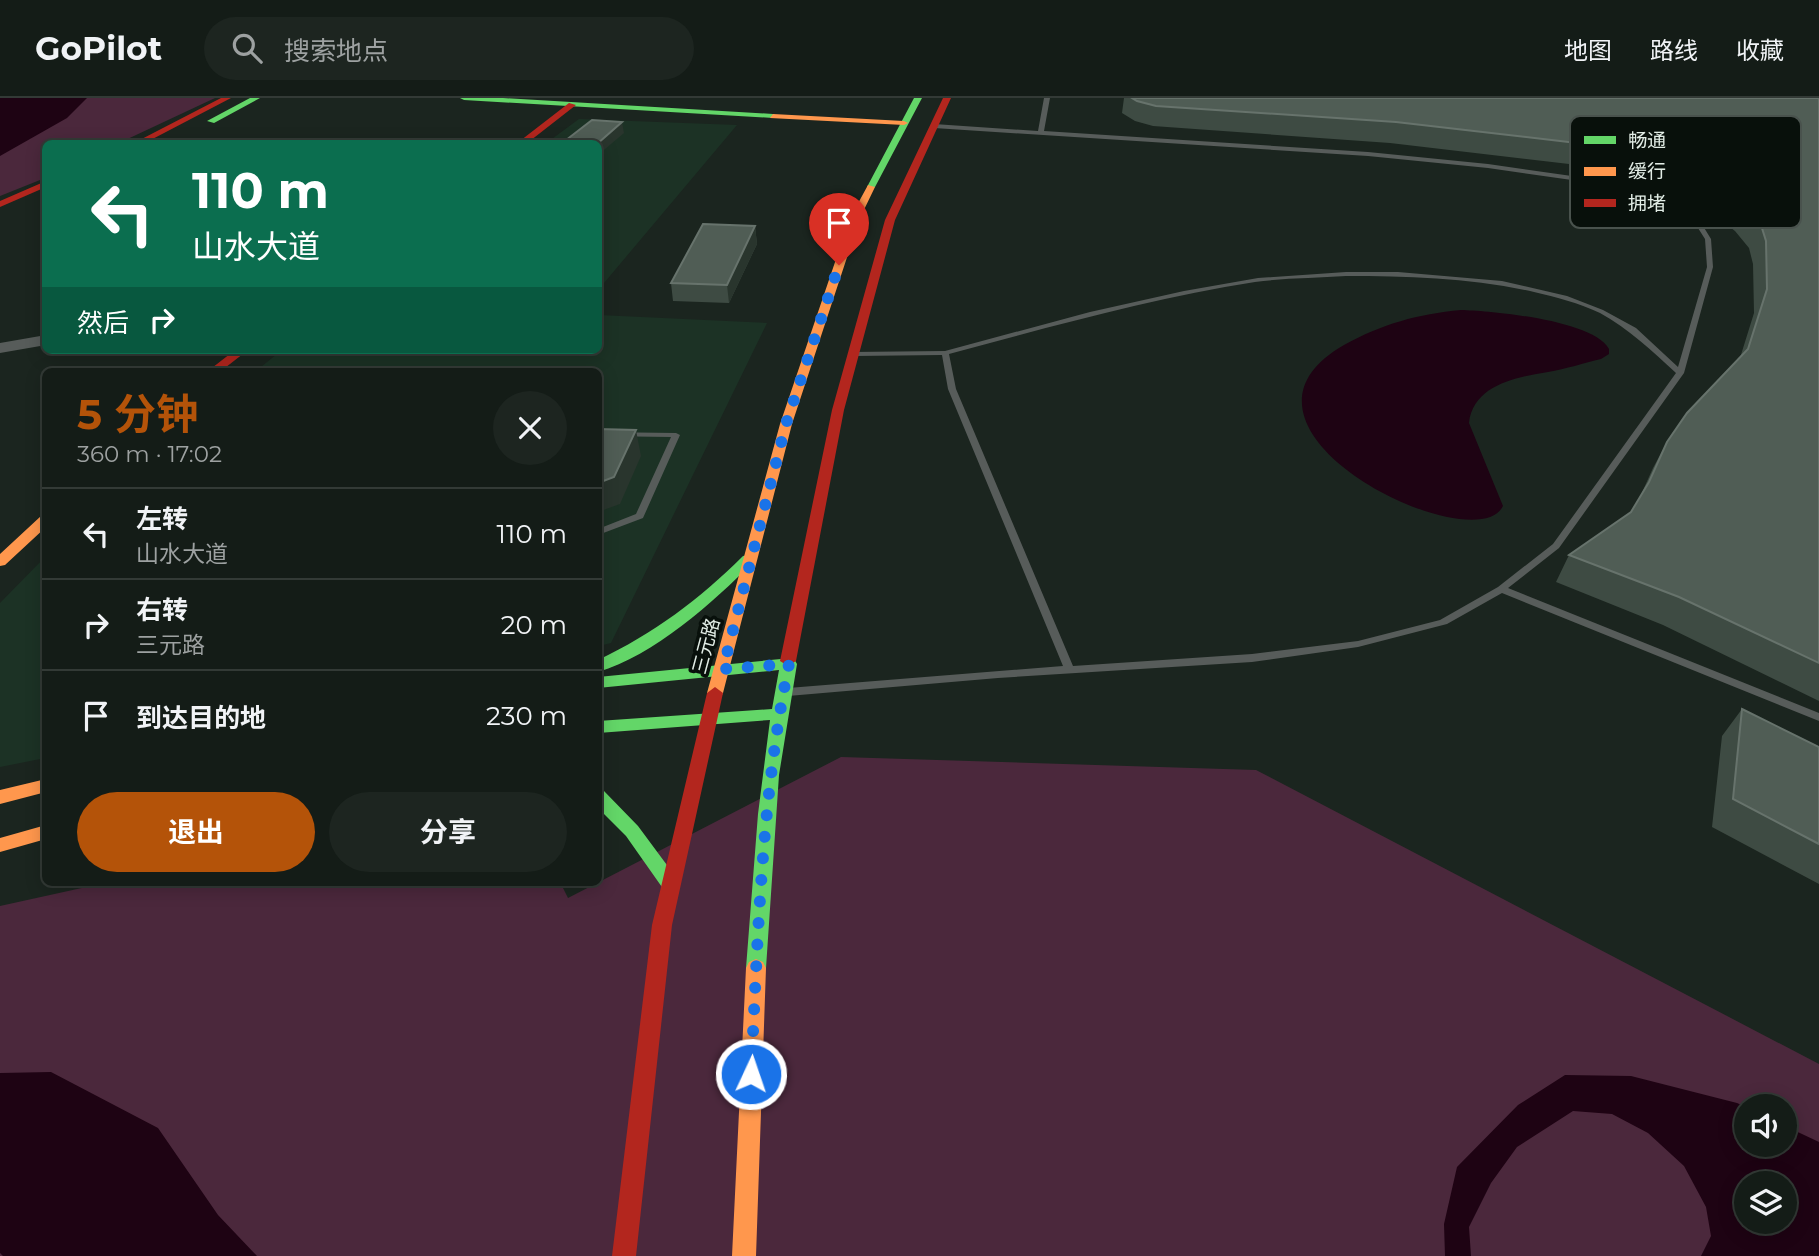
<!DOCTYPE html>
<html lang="zh">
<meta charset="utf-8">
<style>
:root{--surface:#141c17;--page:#1d2520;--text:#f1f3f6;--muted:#9da1a1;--line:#333a36;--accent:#b45309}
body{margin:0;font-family:Montserrat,"Noto Sans SC",sans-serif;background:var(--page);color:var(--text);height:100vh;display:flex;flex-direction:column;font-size:26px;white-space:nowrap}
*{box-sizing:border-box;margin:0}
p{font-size:23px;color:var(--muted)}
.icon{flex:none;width:38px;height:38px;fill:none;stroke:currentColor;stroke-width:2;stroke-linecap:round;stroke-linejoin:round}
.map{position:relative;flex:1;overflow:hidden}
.panel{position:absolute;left:42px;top:270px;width:560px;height:518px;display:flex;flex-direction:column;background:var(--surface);border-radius:10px;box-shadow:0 4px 18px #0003,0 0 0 2px var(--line)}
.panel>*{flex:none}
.hud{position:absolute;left:42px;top:42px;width:560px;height:214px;border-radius:10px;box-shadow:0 4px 18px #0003,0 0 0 2px var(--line);background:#0b6e4f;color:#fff;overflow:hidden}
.controls{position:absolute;left:1734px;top:996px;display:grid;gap:14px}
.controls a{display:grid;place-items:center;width:63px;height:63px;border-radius:50%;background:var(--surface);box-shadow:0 4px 18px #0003,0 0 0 2px var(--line);font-size:35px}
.pin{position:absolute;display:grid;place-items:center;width:60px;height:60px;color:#fff;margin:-72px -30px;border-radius:50% 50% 50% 0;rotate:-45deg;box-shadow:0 0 7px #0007}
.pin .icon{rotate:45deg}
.me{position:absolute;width:77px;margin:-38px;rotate:3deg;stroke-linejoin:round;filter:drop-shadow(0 0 5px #0008)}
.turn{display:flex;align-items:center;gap:24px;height:147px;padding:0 35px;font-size:32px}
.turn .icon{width:91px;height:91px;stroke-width:2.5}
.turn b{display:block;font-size:49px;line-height:60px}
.then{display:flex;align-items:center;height:66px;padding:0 35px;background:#0003;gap:14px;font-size:26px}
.round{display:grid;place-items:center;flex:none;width:74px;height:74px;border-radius:37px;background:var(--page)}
.summary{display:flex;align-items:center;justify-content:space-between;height:119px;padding:0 35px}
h1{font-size:42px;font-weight:700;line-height:52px;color:var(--accent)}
.action{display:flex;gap:14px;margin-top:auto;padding:14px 35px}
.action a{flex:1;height:80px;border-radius:42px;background:var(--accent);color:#fff;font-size:28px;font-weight:700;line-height:80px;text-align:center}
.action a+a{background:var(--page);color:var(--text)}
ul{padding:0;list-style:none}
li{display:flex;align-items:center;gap:21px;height:91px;padding:0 35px;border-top:2px solid var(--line)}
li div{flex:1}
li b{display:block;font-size:26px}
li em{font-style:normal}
header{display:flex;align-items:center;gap:42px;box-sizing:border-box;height:98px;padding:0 35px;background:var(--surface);border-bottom:2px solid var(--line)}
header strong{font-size:33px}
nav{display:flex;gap:38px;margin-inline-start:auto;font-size:24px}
.search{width:490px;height:63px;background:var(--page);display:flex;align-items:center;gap:18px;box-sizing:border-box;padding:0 24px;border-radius:38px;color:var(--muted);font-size:26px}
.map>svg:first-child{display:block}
.built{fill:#1c3225}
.green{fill:#4b283c;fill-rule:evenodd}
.water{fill:#1e0313;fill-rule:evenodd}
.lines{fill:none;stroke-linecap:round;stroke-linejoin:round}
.lane{fill:#575c5a;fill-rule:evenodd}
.street{fill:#575c5a;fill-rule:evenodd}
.fast{fill:#63d668;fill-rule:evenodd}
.slow{fill:#ff974d;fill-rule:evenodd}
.jam{fill:#b3261e;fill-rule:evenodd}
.wall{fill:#3e4b43}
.shaded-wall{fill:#29352d}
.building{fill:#505d55;stroke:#67736c;stroke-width:2}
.route{stroke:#1a73e8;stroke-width:12;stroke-dasharray:0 21.6}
.labels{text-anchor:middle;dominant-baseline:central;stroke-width:7;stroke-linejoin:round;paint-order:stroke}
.street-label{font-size:19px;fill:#e2ede6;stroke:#08100b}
.key{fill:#08100b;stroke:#49524d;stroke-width:2}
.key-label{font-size:19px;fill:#e2ede6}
</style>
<header>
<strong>GoPilot</strong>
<div class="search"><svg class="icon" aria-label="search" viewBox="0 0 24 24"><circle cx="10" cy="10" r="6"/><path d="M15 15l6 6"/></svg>搜索地点</div>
<nav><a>地图</a><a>路线</a><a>收藏</a></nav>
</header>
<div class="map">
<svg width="1819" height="1158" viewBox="0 0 1819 1158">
<rect width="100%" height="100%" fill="#1b251f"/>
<path class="built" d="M 579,21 L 737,27 L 599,191 L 598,46 L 545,46 Z
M 599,217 L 767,225 L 611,545 L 599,548 L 598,273 L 256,273 L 282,252 L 598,252 Z
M 45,459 L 45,660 L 0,669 L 0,505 Z"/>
<path class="green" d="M 0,0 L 215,0 L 119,45 L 46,46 L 45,80 L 0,98 Z
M 841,659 L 1256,672 L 1819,966 L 1819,1158 L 0,1158 L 0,808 L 109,784 L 560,784 L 568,800 ZM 1746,1008 L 1785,1008 L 1785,1046 L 1746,1046 ZM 1746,1085 L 1785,1085 L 1785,1124 L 1746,1124 Z"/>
<path class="water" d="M 0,0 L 87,0 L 67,20 L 0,58 Z
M 1461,212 C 1493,213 1593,222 1609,251 L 1609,256 L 1601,261 C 1584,265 1566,271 1548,274 C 1517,279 1473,287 1469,325 L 1503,408 C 1476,465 1198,331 1344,247 C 1382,226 1418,216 1461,212 Z
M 51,974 L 158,1030 L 218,1117 L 257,1158 L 3,1158 L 0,1155 L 0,975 Z
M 1565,977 L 1631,978 L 1737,1005 L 1746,1009 L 1746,1046 L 1785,1046 L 1785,1028 L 1819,1044 L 1819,1158 L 1701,1158 L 1711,1138 L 1706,1109 L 1684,1068 L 1648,1035 L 1612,1016 L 1573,1013 L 1517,1049 L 1491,1085 L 1469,1129 L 1471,1158 L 1445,1158 L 1444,1126 L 1457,1069 L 1518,1007 ZM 1746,1085 L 1785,1085 L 1785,1124 L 1746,1124 Z"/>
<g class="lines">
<path class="lane" d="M 1044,0 L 1050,0 L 1044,33 L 1368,54 L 1488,66 L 1593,81 L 1645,94 L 1684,112 L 1703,128 L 1711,141 L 1713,169 L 1684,275 L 1559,450 L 1508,490 L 1819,615 L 1819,623 L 1502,495 L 1447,526 L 1358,549 L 1252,564 L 998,580 L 788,598 L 784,597 L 783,594 L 788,590 L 1063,568 L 948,291 L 942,257 L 854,258 L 850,256 L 851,254 L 945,253 L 1090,214 L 1184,193 L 1258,180 L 1346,174 L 1398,174 L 1502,183 L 1567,198 L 1603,212 L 1636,230 L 1678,269 L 1707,169 L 1705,141 L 1698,130 L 1680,114 L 1641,96 L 1593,85 L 1488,70 L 1368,58 L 934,30 L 931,28 L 934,26 L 1038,33 ZM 1346,178 C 1409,178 1472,180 1534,194 C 1556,199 1579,205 1600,215 C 1629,231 1652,253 1676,275 L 1553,446 L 1498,489 L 1440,522 L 1358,543 L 1252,556 L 1073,568 L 956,291 L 949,256 C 1050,229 1152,200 1255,184 C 1285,180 1316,180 1346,178 Z
M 598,334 L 676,335 L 680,337 L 643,420 L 598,437 L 598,431 L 636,416 L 671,339 L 598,338 Z"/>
<path class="street" d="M 46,237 L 46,247 L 0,255 L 0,245 Z"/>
<path class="fast" d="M 250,0 L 260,0 L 214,25 L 207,23 Z
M 460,0 L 503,0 L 773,16 L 777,18 L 773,20 L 464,2 Z
M 914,0 L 922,0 L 875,89 L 868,91 L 867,89 Z
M 748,457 L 753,458 L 755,461 L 753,464 C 714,504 653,558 598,574 L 598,562 C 653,536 700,501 743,458 Z
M 788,558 L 793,559 L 797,566 L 779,677 L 766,870 L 763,876 L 756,879 L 749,876 L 746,870 L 758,716 L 770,622 L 598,635 L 598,623 L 772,611 L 779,572 L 598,590 L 598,579 L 781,561 Z
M 598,691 L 604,693 L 638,728 L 678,782 L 680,787 L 678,792 L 671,795 L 664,792 L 626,738 L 598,710 Z"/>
<path class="slow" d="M 773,16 L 904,23 L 908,25 L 904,27 L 770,20 Z
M 868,87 L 875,89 L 860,120 L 792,326 L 723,595 L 721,599 L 709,599 L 707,595 L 780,326 L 850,120 Z
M 46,417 L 46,429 L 5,467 L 0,468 L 0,456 L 41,418 Z
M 46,681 L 46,694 L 0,706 L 0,692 Z
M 46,727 L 46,741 L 0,754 L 0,740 Z
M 756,861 L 763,864 L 766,870 L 756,1158 L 732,1158 L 746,870 L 749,864 Z"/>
<path class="jam" d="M 221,0 L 231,0 L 143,46 L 132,46 Z
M 943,0 L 951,0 L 895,122 L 844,312 L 796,563 L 788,568 L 780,563 L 832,312 L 885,122 Z
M 569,5 L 576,7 L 526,46 L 516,46 Z
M 46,83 L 46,89 L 0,109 L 0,103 Z
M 235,252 L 248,252 L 221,273 L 208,273 Z
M 715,589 L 723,595 L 672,827 L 636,1158 L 612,1158 L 652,827 L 707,595 Z"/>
</g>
<path class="wall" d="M 1124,0 L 1819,0 L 1819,603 L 1663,527 L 1556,484 L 1569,457 L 1631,414 L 1640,399 L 1653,370 L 1667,344 L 1740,260 L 1754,215 L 1753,166 L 1749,150 L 1735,133 L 1717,119 L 1677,97 L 1635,82 L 1569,66 L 1390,45 L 1153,28 L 1135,23 L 1122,15 Z
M 755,128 L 757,146 L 729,205 L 673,203 L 671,185 Z
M 1742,611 L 1819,649 L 1819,786 L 1712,729 L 1722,638 Z"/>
<path class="shaded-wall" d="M 622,24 L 624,35 L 598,57 L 598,46 L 597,46 Z
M 755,128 L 757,146 L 729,205 L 727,187 Z
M 636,332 L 641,358 L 620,406 L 598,414 L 598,385 Z"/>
<path class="building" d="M 1132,0 L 1819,0 L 1819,565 L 1679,499 L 1569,457 L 1631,414 L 1649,384 L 1667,344 L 1687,315 L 1748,251 L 1767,191 L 1766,143 L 1761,127 L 1746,110 L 1728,96 L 1687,75 L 1644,60 L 1577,45 L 1396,24 L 1156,8 L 1137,3 Z
M 592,22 L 622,24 L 597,46 L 561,46 Z
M 703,126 L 755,128 L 727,187 L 671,185 Z
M 598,331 L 636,332 L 614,379 L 598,385 Z
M 1742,611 L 1819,649 L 1819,746 L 1733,701 Z"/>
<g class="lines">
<path class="route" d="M 751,976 C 758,840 761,701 789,566 L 723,571 L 786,326 L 839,167"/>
</g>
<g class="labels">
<g class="street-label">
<text transform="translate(706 548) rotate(-75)">三元路</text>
</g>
</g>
<rect x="1570" y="18" width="231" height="112" rx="10" class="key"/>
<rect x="1584" y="38" width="32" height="8" fill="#63d668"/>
<rect x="1584" y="69" width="32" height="9" fill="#ff974d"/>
<rect x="1584" y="101" width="32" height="8" fill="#b3261e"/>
<g class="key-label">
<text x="1628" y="49">畅通</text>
<text x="1628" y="80">缓行</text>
<text x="1628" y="112">拥堵</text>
</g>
</svg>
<div class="controls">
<a><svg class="icon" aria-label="sound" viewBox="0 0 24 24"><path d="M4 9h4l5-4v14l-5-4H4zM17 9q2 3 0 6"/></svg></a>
<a><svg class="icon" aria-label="layers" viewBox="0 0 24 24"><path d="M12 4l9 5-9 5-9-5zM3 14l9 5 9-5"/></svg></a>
</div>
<div class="pin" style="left:839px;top:167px;background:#d93025"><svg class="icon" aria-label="arrive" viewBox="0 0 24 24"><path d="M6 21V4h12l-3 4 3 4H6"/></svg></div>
<svg class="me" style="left:751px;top:976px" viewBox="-20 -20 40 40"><circle r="17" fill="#1a73e8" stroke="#fff" stroke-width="3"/><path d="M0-11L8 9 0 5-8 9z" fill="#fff"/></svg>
<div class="hud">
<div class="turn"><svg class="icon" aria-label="left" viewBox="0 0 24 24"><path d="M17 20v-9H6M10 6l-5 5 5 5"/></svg><div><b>110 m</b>山水大道</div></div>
<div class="then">然后<svg class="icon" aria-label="right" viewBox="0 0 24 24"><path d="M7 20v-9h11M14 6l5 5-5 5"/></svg></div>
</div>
<section class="panel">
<div class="summary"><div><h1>5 分钟</h1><p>360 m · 17:02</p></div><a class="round"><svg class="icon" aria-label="close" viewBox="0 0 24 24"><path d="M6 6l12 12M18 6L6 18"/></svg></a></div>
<ul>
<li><svg class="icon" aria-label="left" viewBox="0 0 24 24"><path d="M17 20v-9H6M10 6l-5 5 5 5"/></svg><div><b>左转</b><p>山水大道</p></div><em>110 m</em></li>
<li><svg class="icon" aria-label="right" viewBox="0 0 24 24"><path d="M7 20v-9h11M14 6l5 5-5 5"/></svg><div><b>右转</b><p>三元路</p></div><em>20 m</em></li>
<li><svg class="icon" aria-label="arrive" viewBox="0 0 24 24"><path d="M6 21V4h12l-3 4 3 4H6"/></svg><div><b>到达目的地</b></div><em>230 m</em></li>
</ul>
<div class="action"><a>退出</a><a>分享</a></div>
</section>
</div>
